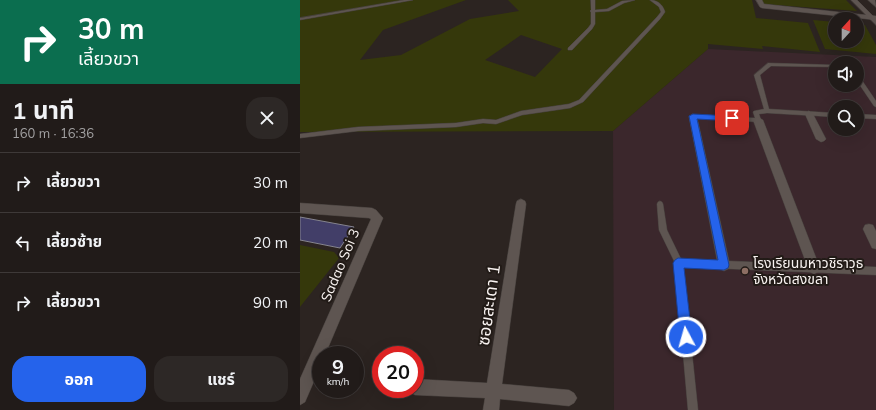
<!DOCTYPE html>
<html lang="th">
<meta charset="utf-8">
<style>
:root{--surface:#211b19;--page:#2d2826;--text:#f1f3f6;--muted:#a2a1a2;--line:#3e3938;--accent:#2563eb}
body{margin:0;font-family:Mulish,"Noto Sans Thai",sans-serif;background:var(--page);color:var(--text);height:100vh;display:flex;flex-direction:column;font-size:15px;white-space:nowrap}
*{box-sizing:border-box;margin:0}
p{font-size:13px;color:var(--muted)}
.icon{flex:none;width:22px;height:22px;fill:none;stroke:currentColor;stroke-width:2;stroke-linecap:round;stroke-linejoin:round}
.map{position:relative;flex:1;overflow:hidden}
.drawer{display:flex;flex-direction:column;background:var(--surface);width:300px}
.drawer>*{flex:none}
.top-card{background:#0b6e4f;color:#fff;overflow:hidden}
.needle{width:26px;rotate:21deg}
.fabs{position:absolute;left:528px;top:12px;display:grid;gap:8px}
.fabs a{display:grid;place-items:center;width:36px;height:36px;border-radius:50%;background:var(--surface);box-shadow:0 4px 16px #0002,0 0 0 1px var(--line);font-size:20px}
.speed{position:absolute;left:12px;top:346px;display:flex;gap:8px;font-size:20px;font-weight:700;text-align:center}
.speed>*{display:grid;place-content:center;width:52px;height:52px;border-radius:50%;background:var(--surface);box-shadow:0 4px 16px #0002,0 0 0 1px var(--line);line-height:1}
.speed small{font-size:10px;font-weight:400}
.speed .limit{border:6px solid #d22;background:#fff;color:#111}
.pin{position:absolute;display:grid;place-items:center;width:34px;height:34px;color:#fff;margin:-17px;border-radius:8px;box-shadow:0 2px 6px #0006}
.me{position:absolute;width:44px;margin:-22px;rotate:354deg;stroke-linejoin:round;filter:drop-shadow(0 0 3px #0008)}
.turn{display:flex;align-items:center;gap:14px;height:84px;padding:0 12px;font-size:18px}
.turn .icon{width:52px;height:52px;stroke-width:2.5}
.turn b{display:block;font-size:28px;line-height:34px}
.round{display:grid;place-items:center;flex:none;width:42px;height:42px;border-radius:16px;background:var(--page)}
.summary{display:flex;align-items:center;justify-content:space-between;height:68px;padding:0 12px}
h1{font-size:24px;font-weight:700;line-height:30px}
.action{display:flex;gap:8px;margin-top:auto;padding:8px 12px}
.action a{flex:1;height:46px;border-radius:16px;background:var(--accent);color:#fff;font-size:16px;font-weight:700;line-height:46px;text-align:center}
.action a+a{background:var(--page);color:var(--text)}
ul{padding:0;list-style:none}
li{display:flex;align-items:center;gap:12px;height:60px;padding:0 12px;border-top:1px solid var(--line)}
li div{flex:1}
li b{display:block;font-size:15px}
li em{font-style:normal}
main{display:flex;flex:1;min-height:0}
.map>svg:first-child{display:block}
.education{fill:#3b272c;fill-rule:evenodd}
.green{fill:#35380b;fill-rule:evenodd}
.building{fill:#423e68;stroke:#85848e}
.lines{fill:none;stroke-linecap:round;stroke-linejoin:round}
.service-casing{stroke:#46403d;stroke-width:1}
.minor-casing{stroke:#46403d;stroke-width:1}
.tertiary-casing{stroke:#46403d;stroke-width:1}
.service{fill:#5e5551;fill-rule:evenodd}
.minor{fill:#5e5551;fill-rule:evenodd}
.tertiary{fill:#5e5551;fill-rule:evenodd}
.route{fill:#2563eb;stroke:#184099}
.education-dot{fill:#8d6e63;stroke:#221b17;stroke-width:1.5}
.labels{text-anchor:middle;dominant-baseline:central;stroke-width:4;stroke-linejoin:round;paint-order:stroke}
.poi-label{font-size:14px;fill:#f9f3f1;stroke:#221b17;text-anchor:start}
.street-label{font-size:14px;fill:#f9f3f1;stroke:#221b17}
.near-street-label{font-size:17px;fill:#f9f3f1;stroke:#221b17}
</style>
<main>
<section class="drawer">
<div class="top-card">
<div class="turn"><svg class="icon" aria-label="right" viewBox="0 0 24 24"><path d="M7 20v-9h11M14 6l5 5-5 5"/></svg><div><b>30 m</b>เลี้ยวขวา</div></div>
</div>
<div class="summary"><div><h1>1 นาที</h1><p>160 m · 16:36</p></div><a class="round"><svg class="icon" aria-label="close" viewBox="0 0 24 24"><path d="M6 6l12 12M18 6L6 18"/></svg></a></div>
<ul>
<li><svg class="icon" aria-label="right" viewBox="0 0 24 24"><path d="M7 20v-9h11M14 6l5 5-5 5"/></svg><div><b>เลี้ยวขวา</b></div><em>30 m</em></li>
<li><svg class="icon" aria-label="left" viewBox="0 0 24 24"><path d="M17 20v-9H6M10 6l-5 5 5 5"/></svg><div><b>เลี้ยวซ้าย</b></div><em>20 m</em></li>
<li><svg class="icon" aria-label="right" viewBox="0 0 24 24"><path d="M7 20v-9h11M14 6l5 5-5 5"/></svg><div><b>เลี้ยวขวา</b></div><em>90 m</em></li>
</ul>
<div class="action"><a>ออก</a><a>แชร์</a></div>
</section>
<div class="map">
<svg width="576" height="410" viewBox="0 0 576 410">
<rect width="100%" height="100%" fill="#2c2421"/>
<path class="education" d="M 408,49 L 576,57 L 576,410 L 314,410 L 313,131 ZM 535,63 L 557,63 L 557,85 L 535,85 ZM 535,107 L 557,107 L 557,129 L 535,129 Z"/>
<path class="green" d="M 0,0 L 166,0 L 83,30 L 60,60 L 101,55 L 170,19 L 219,11 L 208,0 L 452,0 L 456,18 L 508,23 L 520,52 L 462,46 L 463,49 L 408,44 L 408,49 L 313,131 L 0,132 ZM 221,35 L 262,49 L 235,77 L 185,60 Z
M 457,0 L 546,0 L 557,11 L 462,4 Z
M 513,20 L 535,22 L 535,41 L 557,41 L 557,24 L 565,25 L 576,45 L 576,54 L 525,49 Z
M 0,245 L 34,252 L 39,258 L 0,307 Z"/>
<path class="building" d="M 0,217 L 54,227 L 40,248 L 0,240 Z"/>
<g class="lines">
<g class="service-casing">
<path id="service" d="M 104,0 L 113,0 L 0,20 L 0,18 Z
M 291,0 L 295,0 L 295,10 L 307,9 L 322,1 L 335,0 L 324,3 L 309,11 L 295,12 L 295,24 L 292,29 L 272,50 L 268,50 L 268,48 L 288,28 L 291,24 L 291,12 L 290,11 L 291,10 Z
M 350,0 C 358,0 363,5 365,12 L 360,19 L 283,102 L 270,108 L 222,115 L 196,124 L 183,123 L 156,127 L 58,131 L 0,138 L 0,134 L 58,127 L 156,123 L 183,119 L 196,120 L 221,111 L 269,104 L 279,100 L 357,17 L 361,12 L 359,7 Z
M 468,63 L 535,65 L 535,67 L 471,66 L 460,75 L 469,109 L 535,113 L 535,117 L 467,113 L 459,114 L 461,120 L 458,122 L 391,118 L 390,117 L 393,115 L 455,118 L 453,112 L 454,111 L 464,109 L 454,75 Z
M 557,75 L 559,76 L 576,101 L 576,107 L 574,106 L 557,81 Z
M 557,114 L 576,115 L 576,119 L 557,118 Z
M 360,201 L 362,202 L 363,204 L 367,230 L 381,259 L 576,267 L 576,275 L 383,267 L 398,410 L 388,410 L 375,263 L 359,230 L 357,204 L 358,202 Z"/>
</g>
<g class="minor-casing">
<path id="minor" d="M 456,0 L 462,0 L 464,4 L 576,16 L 576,20 L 462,8 L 460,7 Z
M 509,111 L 513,114 L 526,139 L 524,141 L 521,142 L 516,139 L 505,114 Z
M 393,114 L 397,117 L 430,265 L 428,269 L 424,271 L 420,269 L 418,265 L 389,117 Z
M 458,117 L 463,120 L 520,268 L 518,272 L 514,274 L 510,272 L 508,268 L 453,120 Z
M 221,199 L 225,201 L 226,204 L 202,384 L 269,390 L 274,393 L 277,398 L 274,403 L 269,406 L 200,399 L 199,410 L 183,410 L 185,398 L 115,395 L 110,392 L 108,389 L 115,389 L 115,379 L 187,383 L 216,204 L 217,201 Z
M 0,203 L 72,208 L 76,210 L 83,218 L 25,355 L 21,355 L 21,365 L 5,402 L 0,405 L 0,379 L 71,219 L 69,218 L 0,213 Z
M 569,224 L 573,225 L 576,231 L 576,249 L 572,248 L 563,229 L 565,225 Z"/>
</g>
<g class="tertiary-casing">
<path id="tertiary" d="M 551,0 L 557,0 L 576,19 L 576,25 Z
M 568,0 L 575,0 L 576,7 Z"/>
</g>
<use href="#service" class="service"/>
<use href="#minor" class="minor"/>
<use href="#tertiary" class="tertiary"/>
</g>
<path class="route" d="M 393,114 L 432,116 L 435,118 L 432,121 L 397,119 L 429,265 L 428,268 L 424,270 L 384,268 L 392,337 L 390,341 L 386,342 L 382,341 L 380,337 L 373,263 L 375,260 L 378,258 L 418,260 L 389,116 Z"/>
<circle class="education-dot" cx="445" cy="271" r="4"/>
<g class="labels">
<g class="poi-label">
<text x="453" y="263">โรงเรียนมหาวชิราวุธ<tspan x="453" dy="16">จังหวัดสงขลา</tspan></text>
</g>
<g class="street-label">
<text transform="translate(40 265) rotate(-67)">Sadao Soi 3</text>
</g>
<g class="near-street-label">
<text transform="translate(188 305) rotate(-82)">ซอยสะเดา 1</text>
</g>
</g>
</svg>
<div class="fabs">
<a><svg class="needle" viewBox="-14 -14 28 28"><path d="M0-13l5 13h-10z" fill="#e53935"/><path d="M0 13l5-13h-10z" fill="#a2a1a2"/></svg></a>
<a><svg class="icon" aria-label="sound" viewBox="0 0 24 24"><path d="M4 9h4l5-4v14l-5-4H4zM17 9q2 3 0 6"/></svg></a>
<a><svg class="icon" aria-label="search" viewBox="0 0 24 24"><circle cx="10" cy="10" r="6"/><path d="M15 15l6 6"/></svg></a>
</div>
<div class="speed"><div>9<small>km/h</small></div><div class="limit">20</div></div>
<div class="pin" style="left:432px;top:118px;background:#d93025"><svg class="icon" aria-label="arrive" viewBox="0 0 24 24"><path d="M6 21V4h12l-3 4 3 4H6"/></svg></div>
<svg class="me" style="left:386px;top:337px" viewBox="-20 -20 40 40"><circle r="17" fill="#2563eb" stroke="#fff" stroke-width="3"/><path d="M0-11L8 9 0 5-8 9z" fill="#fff"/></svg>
</div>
</main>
